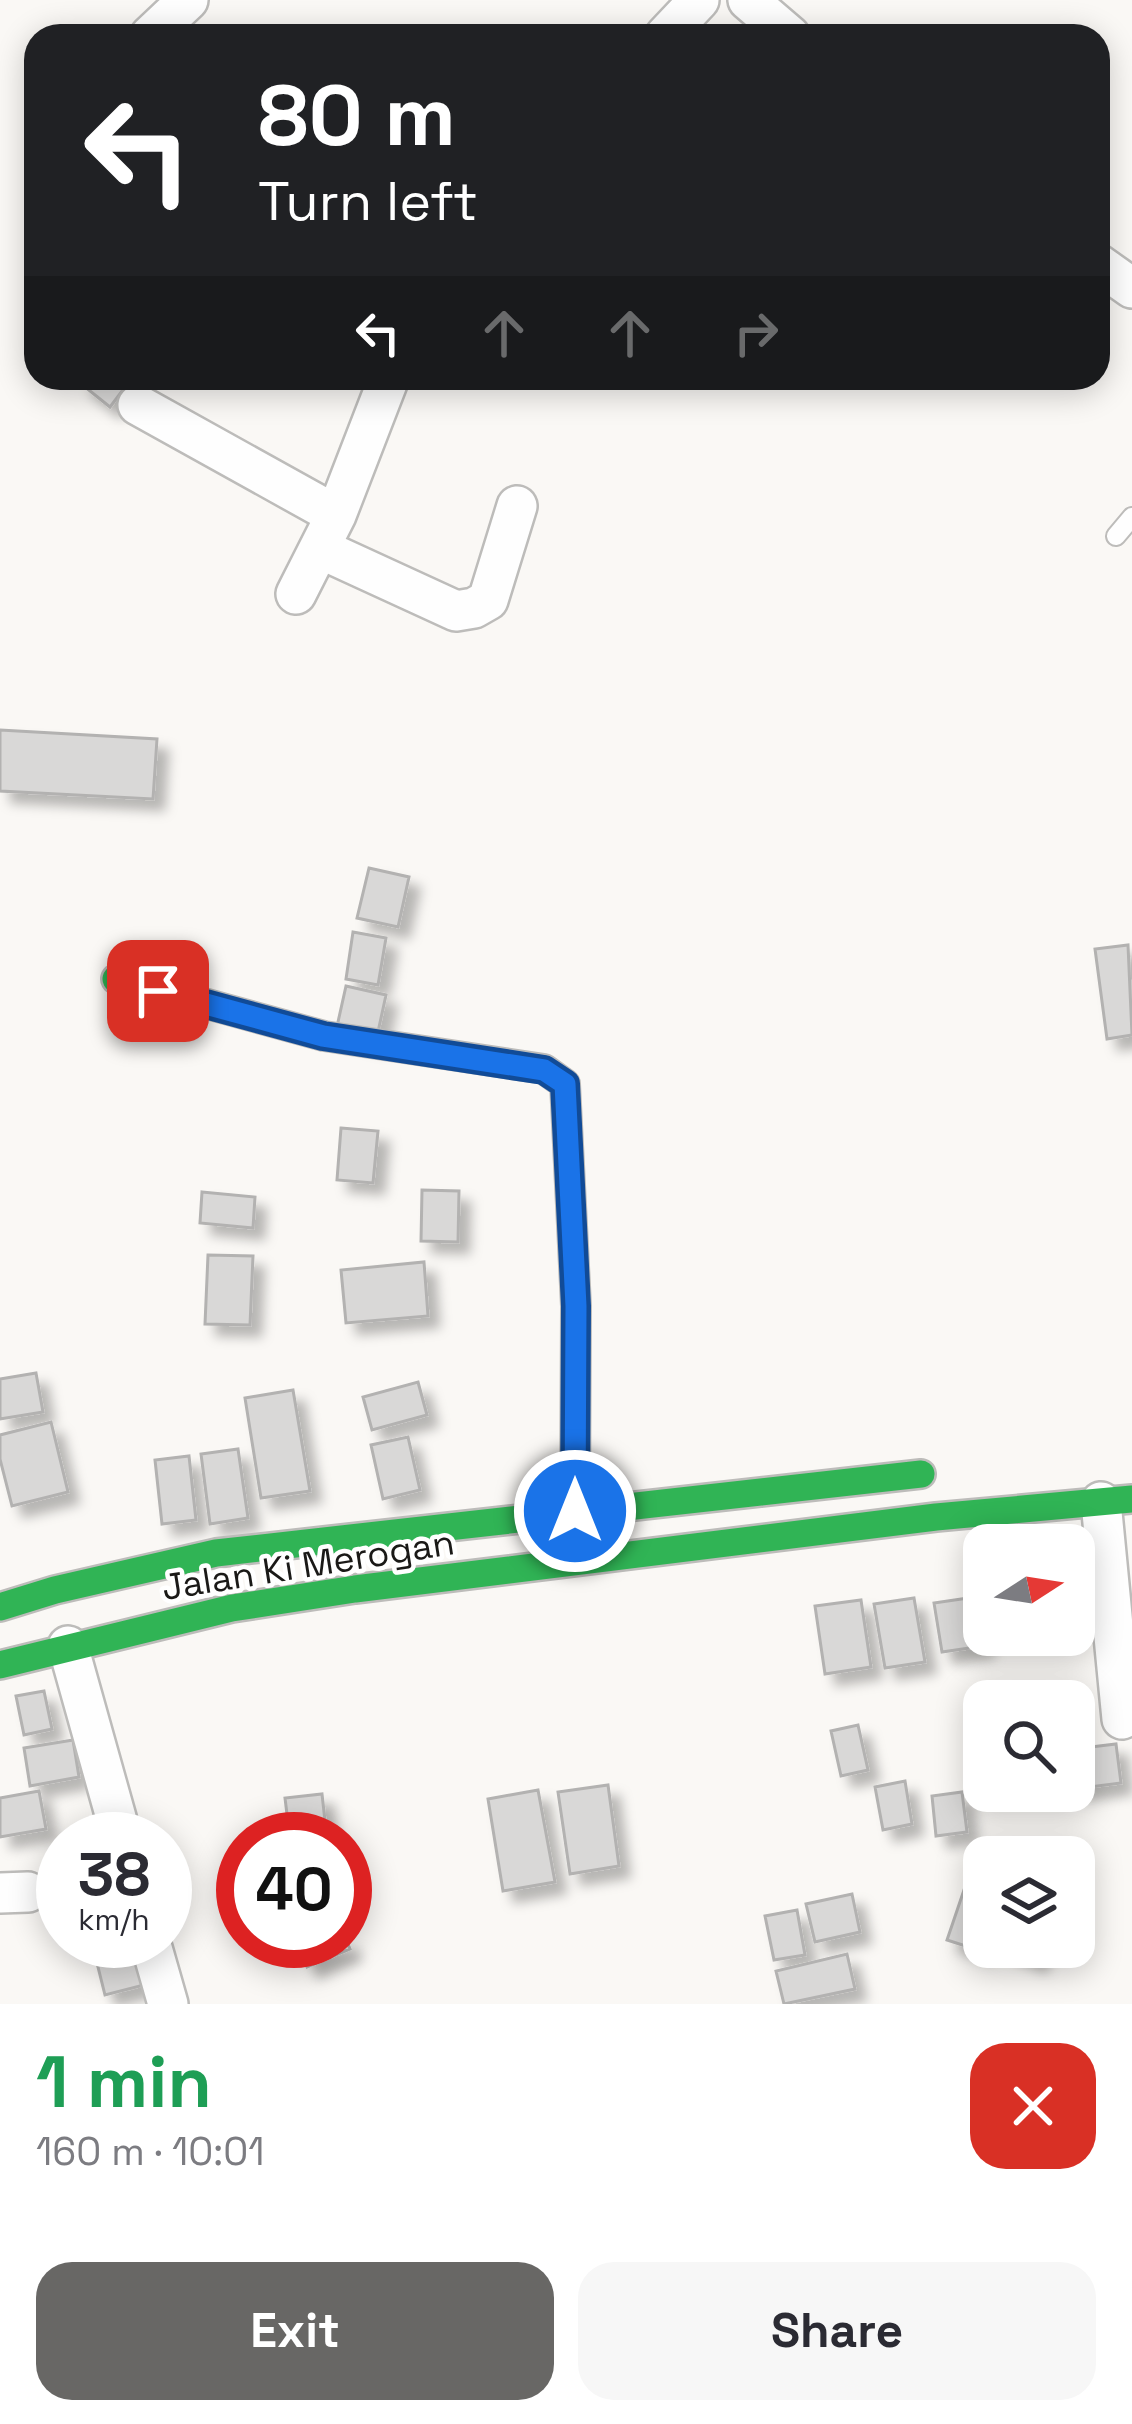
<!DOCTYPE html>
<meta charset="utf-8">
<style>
:root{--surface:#fff;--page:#f7f7f7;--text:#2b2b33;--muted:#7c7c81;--accent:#686765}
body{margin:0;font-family:"Space Grotesk",sans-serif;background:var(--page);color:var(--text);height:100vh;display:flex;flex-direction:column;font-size:45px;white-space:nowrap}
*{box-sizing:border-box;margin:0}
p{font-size:39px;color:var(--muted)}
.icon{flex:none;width:66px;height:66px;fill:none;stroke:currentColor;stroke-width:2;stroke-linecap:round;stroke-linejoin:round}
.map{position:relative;height:2004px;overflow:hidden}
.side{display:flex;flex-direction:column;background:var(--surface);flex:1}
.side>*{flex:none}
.banner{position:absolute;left:24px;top:24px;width:1086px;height:366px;border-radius:36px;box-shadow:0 6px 30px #0003;background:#202124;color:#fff;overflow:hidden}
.needle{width:78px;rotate:78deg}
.tools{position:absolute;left:963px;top:1524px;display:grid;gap:24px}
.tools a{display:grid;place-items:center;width:132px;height:132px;border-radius:24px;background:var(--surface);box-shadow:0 6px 30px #0003;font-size:60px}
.speed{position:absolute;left:36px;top:1812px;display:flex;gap:24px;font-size:60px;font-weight:700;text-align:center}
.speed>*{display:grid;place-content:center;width:156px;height:156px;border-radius:50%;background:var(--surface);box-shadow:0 6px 30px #0003;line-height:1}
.speed small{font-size:30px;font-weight:400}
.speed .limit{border:18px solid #d22;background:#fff;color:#111}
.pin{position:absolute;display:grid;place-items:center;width:102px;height:102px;color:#fff;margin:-51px;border-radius:24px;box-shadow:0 6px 18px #0006}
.me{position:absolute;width:132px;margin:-66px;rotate:0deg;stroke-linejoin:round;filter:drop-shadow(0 0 9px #0008)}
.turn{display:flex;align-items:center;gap:42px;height:252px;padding:0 36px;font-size:54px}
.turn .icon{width:156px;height:156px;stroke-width:2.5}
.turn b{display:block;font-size:84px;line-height:102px}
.lanes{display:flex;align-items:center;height:114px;padding:0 36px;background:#0003;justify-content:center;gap:60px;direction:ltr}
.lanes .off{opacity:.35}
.round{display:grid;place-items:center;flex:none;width:126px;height:126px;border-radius:36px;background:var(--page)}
.overview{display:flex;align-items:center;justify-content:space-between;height:204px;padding:0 36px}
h1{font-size:72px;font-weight:700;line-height:90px;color:#1e9e55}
.cta{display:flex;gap:24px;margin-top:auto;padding:24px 36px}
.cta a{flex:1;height:138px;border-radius:36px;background:var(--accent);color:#fff;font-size:48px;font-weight:700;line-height:138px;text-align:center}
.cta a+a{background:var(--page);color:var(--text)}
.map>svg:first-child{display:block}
.building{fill:#d9d8d7;stroke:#b3b2b1;stroke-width:3;filter:url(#shadow)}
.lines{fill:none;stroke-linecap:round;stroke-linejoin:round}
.lane-casing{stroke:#bdbcba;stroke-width:22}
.street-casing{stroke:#bdbcba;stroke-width:44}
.fast-casing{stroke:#bdbcba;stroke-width:32}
.lane{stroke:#fefefe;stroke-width:18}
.street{stroke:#fefefe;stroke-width:39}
.fast{stroke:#30b455;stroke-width:27}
.route-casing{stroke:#114b97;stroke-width:30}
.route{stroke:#1a73e8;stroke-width:21}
.labels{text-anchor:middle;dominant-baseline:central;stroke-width:9;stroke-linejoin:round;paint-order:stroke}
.street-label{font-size:36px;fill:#1a1917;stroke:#fff}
</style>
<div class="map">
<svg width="1132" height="2004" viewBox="0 0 1132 2004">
<defs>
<filter id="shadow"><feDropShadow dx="11" dy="11" stdDeviation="6" flood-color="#0004"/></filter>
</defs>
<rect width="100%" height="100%" fill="#faf8f5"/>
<path class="building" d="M 83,378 L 132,378 L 110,407 L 80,383 Z
M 0,730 L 157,739 L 153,799 L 0,791 Z
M 369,868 L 409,877 L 398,927 L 357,918 Z
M 353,932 L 386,938 L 378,985 L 346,979 Z
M 1128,945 L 1132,1035 L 1107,1039 L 1095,949 Z
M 346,986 L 386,995 L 376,1041 L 336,1031 Z
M 341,1128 L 378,1131 L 373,1183 L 337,1180 Z
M 422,1190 L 459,1191 L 458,1242 L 421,1241 Z
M 202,1192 L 255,1197 L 253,1228 L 200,1223 Z
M 208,1255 L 253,1256 L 250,1325 L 205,1324 Z
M 424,1262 L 428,1316 L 346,1323 L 341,1270 Z
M 36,1373 L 43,1412 L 0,1419 L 0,1379 Z
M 418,1382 L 427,1415 L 372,1430 L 363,1397 Z
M 293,1390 L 310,1491 L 261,1498 L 245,1398 Z
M 51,1422 L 68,1492 L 12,1506 L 0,1459 L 0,1435 Z
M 408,1437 L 420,1490 L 383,1499 L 371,1445 Z
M 238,1449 L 248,1518 L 210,1524 L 201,1454 Z
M 189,1456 L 196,1520 L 162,1524 L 155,1460 Z
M 975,1597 L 983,1646 L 942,1652 L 934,1603 Z
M 914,1598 L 925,1662 L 885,1668 L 874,1604 Z
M 861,1600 L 871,1667 L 825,1674 L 815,1606 Z
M 44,1691 L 52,1729 L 24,1735 L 16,1696 Z
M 858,1725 L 868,1770 L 841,1776 L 831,1731 Z
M 73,1740 L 79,1777 L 30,1786 L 24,1748 Z
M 1116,1744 L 1121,1783 L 1074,1789 L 1074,1749 Z
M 905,1781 L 912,1824 L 883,1830 L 875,1787 Z
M 608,1785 L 619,1866 L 570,1874 L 558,1792 Z
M 538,1790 L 555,1882 L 503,1891 L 488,1799 Z
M 39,1791 L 46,1829 L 0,1837 L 0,1798 Z
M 962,1792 L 967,1832 L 936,1836 L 932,1796 Z
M 322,1794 L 327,1839 L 290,1839 L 285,1798 Z
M 964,1890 L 984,1897 L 981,1951 L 947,1940 Z
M 852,1894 L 860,1932 L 815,1942 L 806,1904 Z
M 797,1910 L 805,1955 L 774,1960 L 765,1916 Z
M 345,1937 L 350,1949 L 307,1967 L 297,1941 L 345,1941 Z
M 1001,1947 L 1040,1947 L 1035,1961 Z
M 139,1948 L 148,1984 L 105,1995 L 96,1959 Z
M 847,1954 L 855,1989 L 784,2004 L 776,1971 Z"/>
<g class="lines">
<g class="lane-casing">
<path id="lane" d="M 1116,536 L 1132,517"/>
</g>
<g class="street-casing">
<path id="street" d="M 748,0 L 790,36
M 150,36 L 188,0
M 665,36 L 699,0
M 1098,264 L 1132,288
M 138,405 L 336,515
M 321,549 L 456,611 L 474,608 L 488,600 L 517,506
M 296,594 L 336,515 L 389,378
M 1101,1502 L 1122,1719
M 68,1646 L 122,1839
M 0,1893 L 28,1892
M 150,1941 L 168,2004"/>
</g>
<g class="fast-casing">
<path id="fast" d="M 116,979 L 324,1036 L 544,1069 L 565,1084 L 576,1306 L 575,1511
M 0,1607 L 55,1590 L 216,1553 L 921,1474
M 0,1665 L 232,1608 L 355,1589 L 936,1517 L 1132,1499"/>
</g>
<use href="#lane" class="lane"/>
<use href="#street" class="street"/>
<use href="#fast" class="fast"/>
</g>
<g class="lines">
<g class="route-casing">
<path id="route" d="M 158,991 L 323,1036 L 544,1070 L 565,1084 L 576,1306 L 575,1511"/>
</g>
<use href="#route" class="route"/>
</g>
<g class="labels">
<g class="street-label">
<text transform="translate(308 1565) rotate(-9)">Jalan Ki Merogan</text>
</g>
</g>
</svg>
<div class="tools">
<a><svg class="needle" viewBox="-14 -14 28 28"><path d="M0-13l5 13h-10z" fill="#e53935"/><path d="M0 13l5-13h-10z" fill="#7c7c81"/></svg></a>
<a><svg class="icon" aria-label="search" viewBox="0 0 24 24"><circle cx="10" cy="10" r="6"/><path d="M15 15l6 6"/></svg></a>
<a><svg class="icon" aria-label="layers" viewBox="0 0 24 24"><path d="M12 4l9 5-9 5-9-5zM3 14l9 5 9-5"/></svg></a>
</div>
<div class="speed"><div>38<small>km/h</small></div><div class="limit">40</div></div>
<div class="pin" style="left:158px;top:991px;background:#d93025"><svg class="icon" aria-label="arrive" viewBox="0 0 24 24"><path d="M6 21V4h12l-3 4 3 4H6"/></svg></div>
<svg class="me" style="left:575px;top:1511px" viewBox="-20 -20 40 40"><circle r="17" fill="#1a73e8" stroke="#fff" stroke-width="3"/><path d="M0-11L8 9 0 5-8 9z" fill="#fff"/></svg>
<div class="banner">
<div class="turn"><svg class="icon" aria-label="left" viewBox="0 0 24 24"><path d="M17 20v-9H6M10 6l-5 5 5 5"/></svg><div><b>80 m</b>Turn left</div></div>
<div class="lanes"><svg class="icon" aria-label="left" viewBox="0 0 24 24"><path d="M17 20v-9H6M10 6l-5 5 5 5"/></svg><svg class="icon off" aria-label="ahead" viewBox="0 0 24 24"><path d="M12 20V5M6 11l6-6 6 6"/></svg><svg class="icon off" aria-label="ahead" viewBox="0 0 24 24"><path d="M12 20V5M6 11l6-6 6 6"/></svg><svg class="icon off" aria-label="right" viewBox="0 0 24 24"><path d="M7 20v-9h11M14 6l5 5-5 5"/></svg></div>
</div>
</div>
<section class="side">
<div class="overview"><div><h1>1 min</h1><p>160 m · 10:01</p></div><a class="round" style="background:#d93025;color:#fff"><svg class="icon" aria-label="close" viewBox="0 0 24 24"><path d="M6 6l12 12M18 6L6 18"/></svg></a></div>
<div class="cta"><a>Exit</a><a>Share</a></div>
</section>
